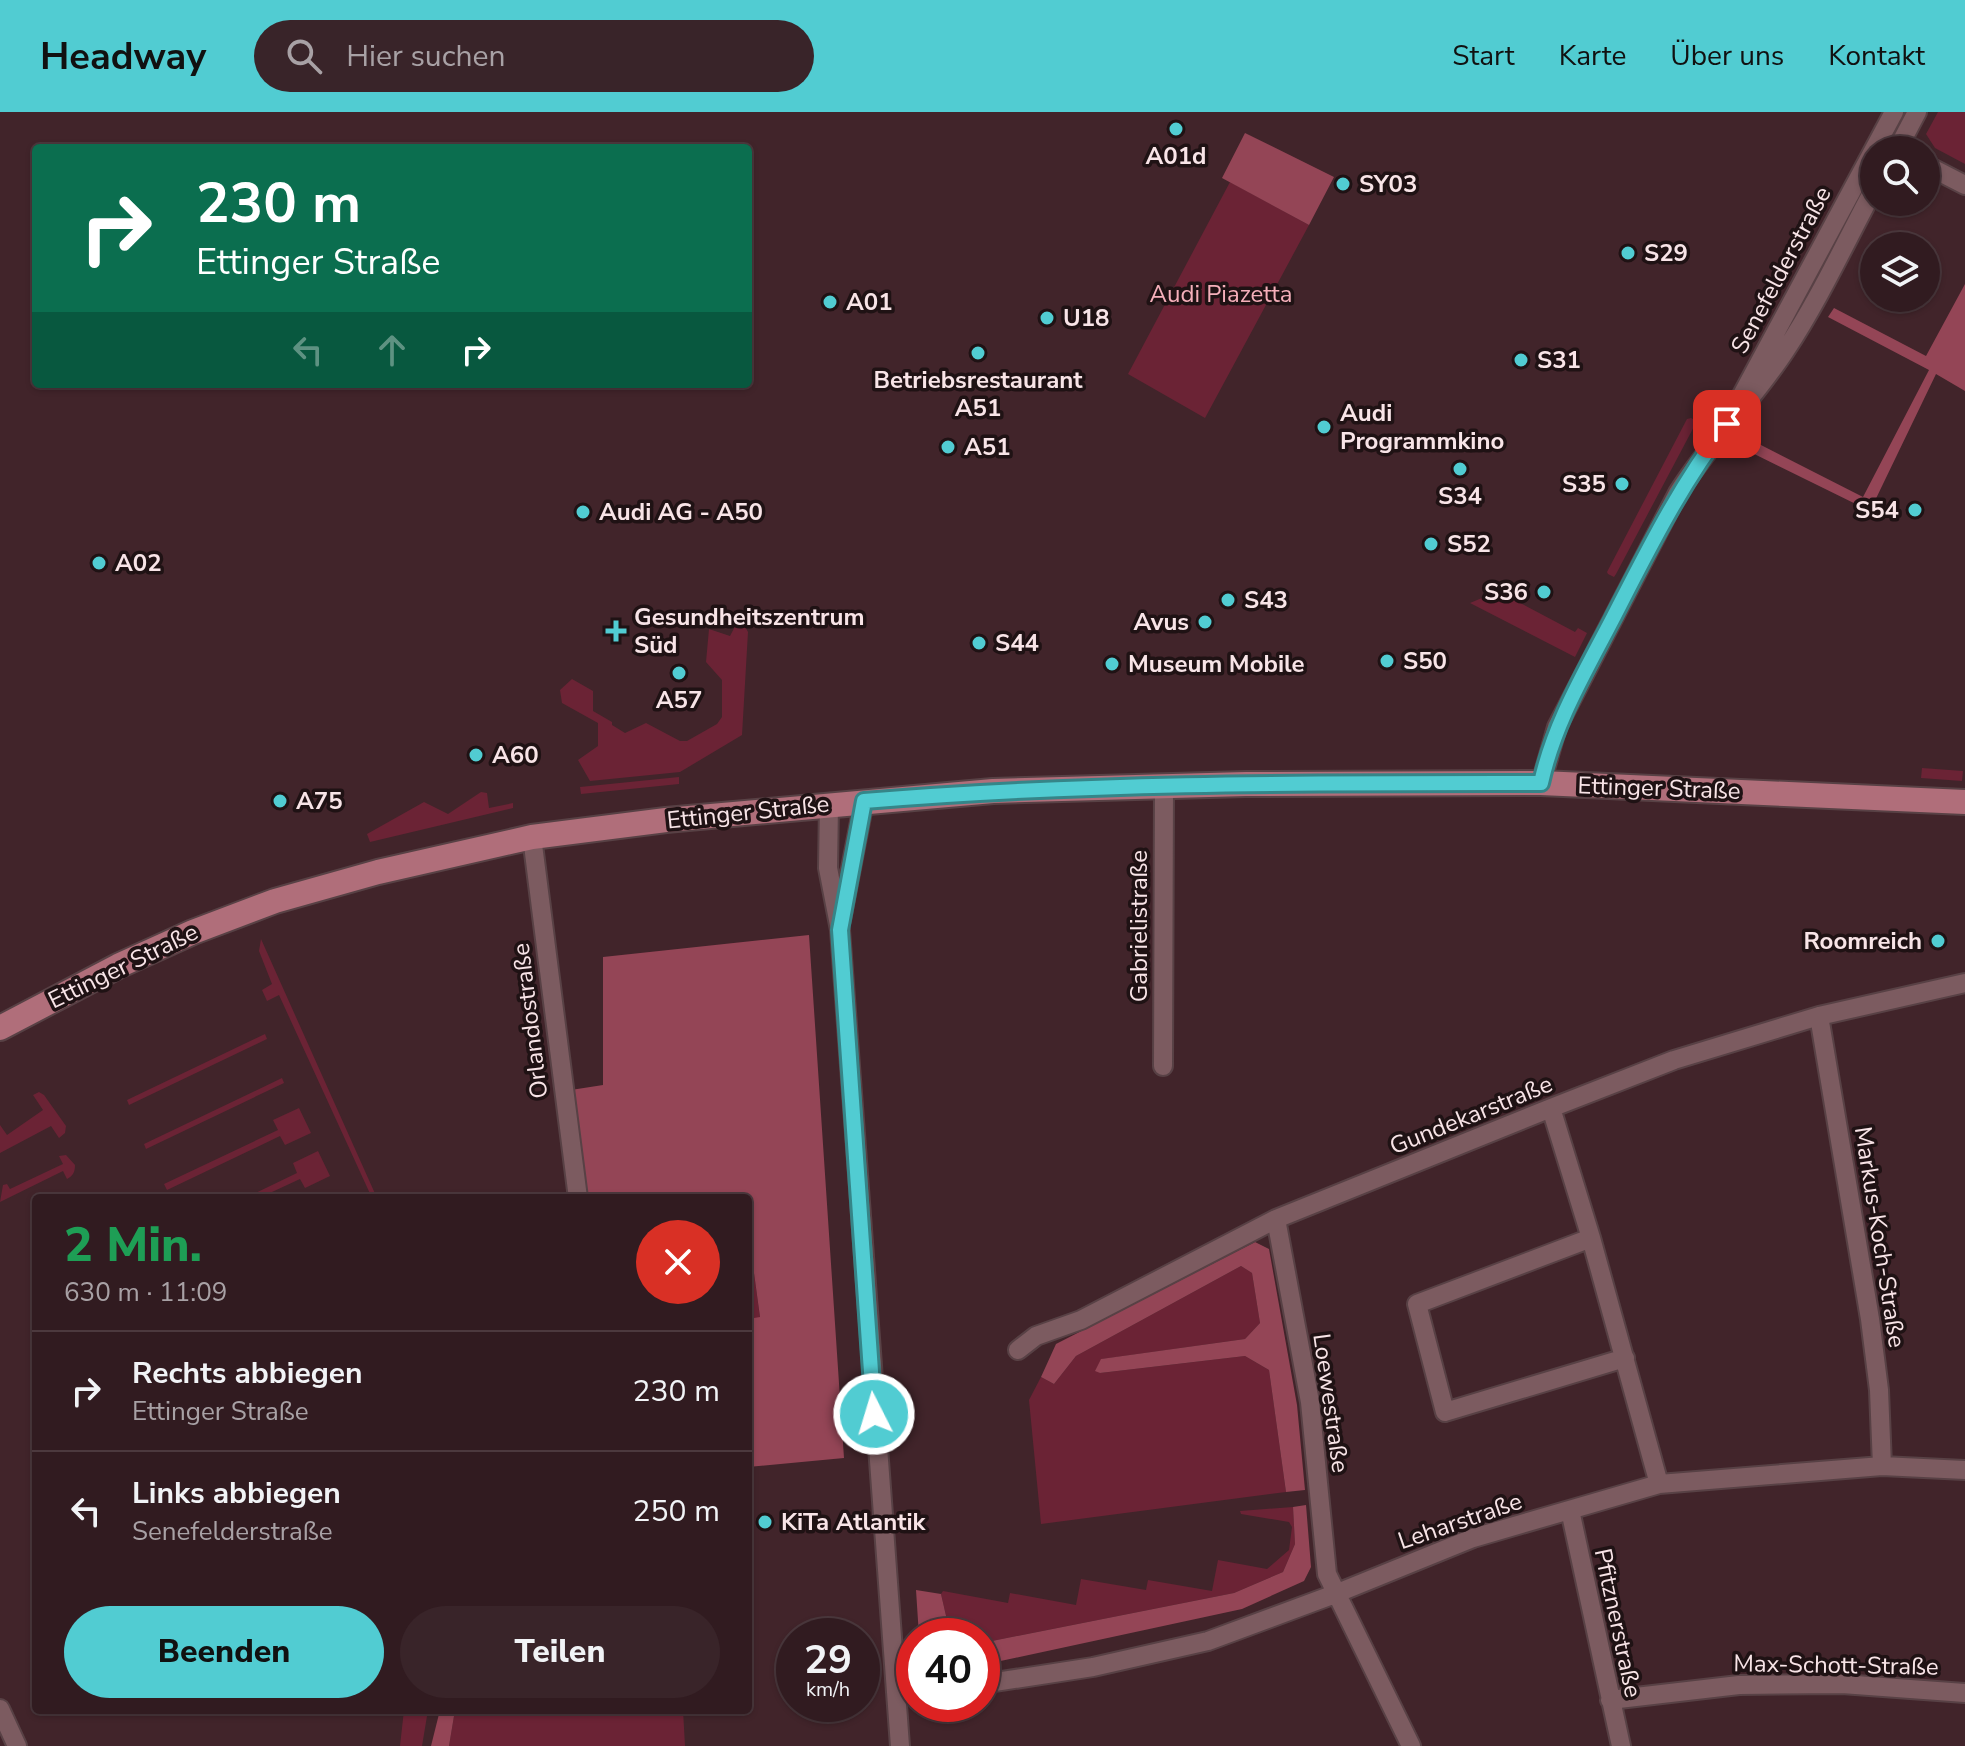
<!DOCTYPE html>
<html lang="de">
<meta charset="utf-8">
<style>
:root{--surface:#311b20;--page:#392429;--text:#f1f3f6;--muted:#a8a1a5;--line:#4c393e;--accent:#51ccd2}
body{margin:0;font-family:"Nunito Sans",sans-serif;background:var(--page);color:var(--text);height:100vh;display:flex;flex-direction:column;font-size:30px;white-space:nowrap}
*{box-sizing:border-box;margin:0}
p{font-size:26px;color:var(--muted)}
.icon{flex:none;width:44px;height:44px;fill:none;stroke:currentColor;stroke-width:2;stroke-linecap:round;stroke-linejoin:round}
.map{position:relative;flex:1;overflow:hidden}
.details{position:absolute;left:32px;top:1082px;width:720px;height:520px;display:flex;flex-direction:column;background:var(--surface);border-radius:8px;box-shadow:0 2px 6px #0004,0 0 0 2px var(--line)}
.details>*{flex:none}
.guide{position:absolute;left:32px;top:32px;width:720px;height:244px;border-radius:8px;box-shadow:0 2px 6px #0004,0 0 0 2px var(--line);background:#0b6e4f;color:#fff;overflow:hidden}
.controls{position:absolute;left:1860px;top:24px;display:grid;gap:16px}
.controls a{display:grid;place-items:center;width:80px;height:80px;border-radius:50%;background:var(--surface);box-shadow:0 2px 6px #0004,0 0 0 2px var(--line);font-size:40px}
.speed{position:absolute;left:776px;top:1506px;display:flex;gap:16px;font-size:40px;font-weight:700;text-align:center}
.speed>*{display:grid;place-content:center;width:104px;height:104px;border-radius:50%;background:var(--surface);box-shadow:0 2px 6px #0004,0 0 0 2px var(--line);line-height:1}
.speed small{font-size:20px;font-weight:400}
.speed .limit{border:12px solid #d22;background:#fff;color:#111}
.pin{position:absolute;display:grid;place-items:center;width:68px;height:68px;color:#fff;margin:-34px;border-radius:16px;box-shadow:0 4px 12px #0006}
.me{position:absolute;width:88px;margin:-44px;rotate:355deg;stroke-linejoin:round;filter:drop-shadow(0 0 6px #0008)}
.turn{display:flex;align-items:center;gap:28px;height:168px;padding:0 32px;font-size:36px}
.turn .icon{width:104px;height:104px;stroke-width:2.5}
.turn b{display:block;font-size:56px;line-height:68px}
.lanes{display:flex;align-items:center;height:76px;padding:0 32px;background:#0003;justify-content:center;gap:40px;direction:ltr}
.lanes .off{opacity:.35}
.round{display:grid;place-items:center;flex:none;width:84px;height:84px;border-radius:42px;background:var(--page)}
.head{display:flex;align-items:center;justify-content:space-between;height:136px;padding:0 32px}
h1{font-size:48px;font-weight:800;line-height:60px;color:#1e9e55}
.primary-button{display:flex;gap:16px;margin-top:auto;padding:16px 32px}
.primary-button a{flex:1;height:92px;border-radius:48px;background:var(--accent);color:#111;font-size:32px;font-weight:800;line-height:92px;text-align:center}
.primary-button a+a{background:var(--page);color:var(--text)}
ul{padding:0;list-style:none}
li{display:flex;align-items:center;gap:24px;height:120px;padding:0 32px;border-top:2px solid var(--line)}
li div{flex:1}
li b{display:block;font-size:30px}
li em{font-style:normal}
header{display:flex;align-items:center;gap:48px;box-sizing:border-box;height:112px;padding:0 40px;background:var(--accent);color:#111}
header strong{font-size:38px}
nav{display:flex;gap:44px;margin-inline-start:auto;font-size:28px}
.search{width:560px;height:72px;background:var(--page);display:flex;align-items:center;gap:20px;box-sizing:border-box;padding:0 28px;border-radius:44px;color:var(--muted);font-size:30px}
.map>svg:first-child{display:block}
.green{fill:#6b2335}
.forest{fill:#944556}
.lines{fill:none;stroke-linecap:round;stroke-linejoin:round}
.minor-casing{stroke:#584145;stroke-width:22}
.major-casing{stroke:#584145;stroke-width:28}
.minor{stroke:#7c5b60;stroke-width:18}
.major{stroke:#b06e7a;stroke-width:24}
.route-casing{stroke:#358588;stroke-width:20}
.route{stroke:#51ccd2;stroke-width:14}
.poi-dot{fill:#51ccd2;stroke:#1f1214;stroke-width:3}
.labels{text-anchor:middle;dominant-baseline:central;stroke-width:7;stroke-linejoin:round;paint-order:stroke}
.poi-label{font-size:24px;font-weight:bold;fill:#f8e4e7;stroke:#1f1214;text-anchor:start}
.street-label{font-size:24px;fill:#f8e4e7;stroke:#1f1214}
.park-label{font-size:24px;fill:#f5afba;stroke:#1f1214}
</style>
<header>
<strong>Headway</strong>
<div class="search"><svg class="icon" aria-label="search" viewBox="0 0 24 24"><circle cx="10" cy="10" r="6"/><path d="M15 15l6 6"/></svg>Hier suchen</div>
<nav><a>Start</a><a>Karte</a><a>Über uns</a><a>Kontakt</a></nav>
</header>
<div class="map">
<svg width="1965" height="1634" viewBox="0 0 1965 1634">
<rect width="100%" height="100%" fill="#41242a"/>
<path class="green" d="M 1938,0 L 1965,0 L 1965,52 L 1935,36 L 1926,22 Z
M 1230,70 L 1309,113 L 1205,306 L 1128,262 Z
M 1691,306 L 1697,309 L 1616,462 L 1614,465 L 1608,462 L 1607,460 L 1687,307 Z
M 1494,477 L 1575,520 L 1578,516 L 1587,521 L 1575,545 L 1470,491 L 1489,483 Z
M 740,505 L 748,520 L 742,623 L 680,660 L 590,669 L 578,648 L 598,634 L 598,611 L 562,591 L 560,578 L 572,567 L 593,579 L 593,599 L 612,610 L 612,613 L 625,621 L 646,611 L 680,629 L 687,629 L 717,612 L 722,605 L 722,568 L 706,550 L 709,517 L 730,524 Z
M 1922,656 L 1963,659 L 1962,669 L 1921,666 Z
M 679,665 L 679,672 L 581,682 L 580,675 Z
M 481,680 L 487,681 L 489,696 L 513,691 L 513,696 L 370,730 L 367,722 L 424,690 L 448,702 Z
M 261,827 L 377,1086 L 372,1086 L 279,883 L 267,889 L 262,878 L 272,872 L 259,839 Z
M 265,922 L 267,927 L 129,993 L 127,988 Z
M 282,966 L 284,971 L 146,1037 L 144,1032 Z
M 39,980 L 44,983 L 66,1014 L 65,1021 L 59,1026 L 51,1014 L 0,1041 L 0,1013 L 7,1023 L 43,998 L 33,983 Z
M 299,996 L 311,1021 L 285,1033 L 280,1024 L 167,1078 L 164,1072 L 278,1018 L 273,1008 Z
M 318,1039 L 330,1064 L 305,1076 L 300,1067 L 259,1086 L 245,1086 L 297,1061 L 293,1051 Z
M 66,1043 L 75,1053 C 75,1060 73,1064 67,1067 L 63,1059 L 0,1090 L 3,1073 L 7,1072 L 10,1077 L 63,1052 L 59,1044 Z
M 748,1117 L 760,1206 L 748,1207 Z
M 1241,1154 L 1252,1161 L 1260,1211 L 1245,1227 L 1102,1247 L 1096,1258 L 1100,1261 L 1245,1244 L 1269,1258 L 1286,1380 L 1041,1412 L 1029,1288 L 1041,1265 L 1054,1272 L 1076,1244 Z
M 1293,1395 L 1295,1432 L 1283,1460 L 1234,1481 L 982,1531 L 982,1524 L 961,1524 L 947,1508 L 941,1482 L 943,1479 L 1008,1491 L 1010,1481 L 1076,1493 L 1081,1467 L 1146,1478 L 1148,1468 L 1212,1479 L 1218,1448 L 1267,1457 L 1289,1438 L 1292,1415 L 1289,1410 L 1241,1402 L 1240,1399 Z
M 404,1598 L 428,1598 L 422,1634 L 400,1634 Z
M 455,1598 L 683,1598 L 685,1634 L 449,1634 Z"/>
<path class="forest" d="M 1245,21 L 1334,65 L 1309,113 L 1222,66 Z
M 1965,172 L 1965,279 L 1936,262 L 1870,399 L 1730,330 L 1744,314 L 1748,314 L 1746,322 L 1759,332 L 1863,385 L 1929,258 L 1828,205 L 1834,196 L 1926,244 Z
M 809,823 L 844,1346 L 748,1355 L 748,1207 L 760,1205 L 748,1117 L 748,1086 L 572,1086 L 558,980 L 603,973 L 603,845 Z
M 1255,1130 L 1269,1137 L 1297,1293 L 1305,1378 L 1286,1380 L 1269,1258 L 1245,1244 L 1100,1261 L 1095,1259 L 1101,1247 L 1245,1227 L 1260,1211 L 1252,1161 L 1241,1154 L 1076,1244 L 1054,1272 L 1041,1265 L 1056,1232 Z
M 1306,1393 L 1311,1455 L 1304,1469 L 1242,1497 L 982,1553 L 982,1531 L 1234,1481 L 1283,1460 L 1295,1432 L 1293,1395 Z
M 916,1478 L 941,1482 L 947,1508 L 961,1524 L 919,1524 Z
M 440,1598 L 455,1598 L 449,1634 L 431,1634 Z"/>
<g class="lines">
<g class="minor-casing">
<path id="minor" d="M 1897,38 L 1917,0
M 1926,53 L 1965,73
M 1742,283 L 1894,0
M 1541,671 L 1557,615 L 1678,381 C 1711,329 1752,289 1785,239 C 1819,188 1845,131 1874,77
M 829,692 L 828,756 L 840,818 L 900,1634
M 532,725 L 578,1086
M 841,808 L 864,689
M 1819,904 L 1870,1207 L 1879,1278 L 1882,1354
M 1163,954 L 1164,674
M 1551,996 L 1591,1126 L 1659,1372
M 1276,1107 L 1310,1290 L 1327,1462 L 1411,1634
M 1591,1126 L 1417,1192 L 1445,1300 L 1625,1246
M 1018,1238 L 1036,1224 L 1081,1208 L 1276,1107 L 1551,996 L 1674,948 L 1819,904 L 1965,871
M 1570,1398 L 1621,1634
M 982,1572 L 1093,1555 L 1208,1529 L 1335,1482 L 1473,1426 L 1659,1372 L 1882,1354 L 1965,1358
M 1610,1588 L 1739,1573 L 1842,1572 L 1965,1581
M 0,1597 L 17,1634"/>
</g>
<g class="major-casing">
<path id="major" d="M 0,916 L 118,854 L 193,820 L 275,789 L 378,760 L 532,725 L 666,708 L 993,679 L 1246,672 L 1541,671 L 1965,690"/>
</g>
<use href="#minor" class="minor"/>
<use href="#major" class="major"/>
</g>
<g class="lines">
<g class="route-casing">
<path id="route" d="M 874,1302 L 840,818 L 864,689 C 1089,670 1315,671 1541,671 C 1554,612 1584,562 1612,508 C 1647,440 1680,373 1727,312"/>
</g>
<use href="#route" class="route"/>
</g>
<g class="poi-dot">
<circle cx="1176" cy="17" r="8"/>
<circle cx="1343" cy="72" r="8"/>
<circle cx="1628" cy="141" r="8"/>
<circle cx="830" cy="190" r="8"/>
<circle cx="1047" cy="206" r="8"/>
<circle cx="978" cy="241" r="8"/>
<circle cx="1521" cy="248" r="8"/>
<circle cx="1324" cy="315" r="8"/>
<circle cx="948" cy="335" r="8"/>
<circle cx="1460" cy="357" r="8"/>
<circle cx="1622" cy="372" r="8"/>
<circle cx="1915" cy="398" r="8"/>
<circle cx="583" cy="400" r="8"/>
<circle cx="1431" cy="432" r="8"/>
<circle cx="99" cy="451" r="8"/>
<circle cx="1544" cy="480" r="8"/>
<circle cx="1228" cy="488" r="8"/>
<circle cx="1205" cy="510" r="8"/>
<path d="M612 507h8v8h8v8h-8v8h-8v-8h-8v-8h8z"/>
<circle cx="979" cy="531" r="8"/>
<circle cx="1387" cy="549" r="8"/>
<circle cx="1112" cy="552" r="8"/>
<circle cx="679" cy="561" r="8"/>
<circle cx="476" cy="643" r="8"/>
<circle cx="280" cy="689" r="8"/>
<circle cx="1938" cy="829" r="8"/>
<circle cx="765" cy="1410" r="8"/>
</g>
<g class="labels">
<g class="poi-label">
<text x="1176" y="44" text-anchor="middle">A01d</text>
<text x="1359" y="72">SY03</text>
<text x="1644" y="141">S29</text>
<text x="846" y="190">A01</text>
<text x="1063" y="206">U18</text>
<text x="1537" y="248">S31</text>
<text x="978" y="268" text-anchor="middle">Betriebsrestaurant<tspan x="978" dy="28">A51</tspan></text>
<text x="1340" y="301">Audi<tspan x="1340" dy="28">Programmkino</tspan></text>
<text x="964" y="335">A51</text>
<text x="1606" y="372" text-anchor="end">S35</text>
<text x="1460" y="384" text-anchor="middle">S34</text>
<text x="1899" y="398" text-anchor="end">S54</text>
<text x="599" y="400">Audi AG - A50</text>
<text x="1447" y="432">S52</text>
<text x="115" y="451">A02</text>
<text x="1528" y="480" text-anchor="end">S36</text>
<text x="1244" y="488">S43</text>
<text x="634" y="505">Gesundheitszentrum<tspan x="634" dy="28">Süd</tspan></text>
<text x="1189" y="510" text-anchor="end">Avus</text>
<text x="995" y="531">S44</text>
<text x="1403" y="549">S50</text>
<text x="1128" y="552">Museum Mobile</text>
<text x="679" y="588" text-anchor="middle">A57</text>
<text x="492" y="643">A60</text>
<text x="296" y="689">A75</text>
<text x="1922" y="829" text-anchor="end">Roomreich</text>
<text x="781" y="1410">KiTa Atlantik</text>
</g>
<g class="street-label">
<text transform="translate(1781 158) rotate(-62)">Senefelderstraße</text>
<text transform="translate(1659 676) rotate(2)">Ettinger Straße</text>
<text transform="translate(748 700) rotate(-6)">Ettinger Straße</text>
<text transform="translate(1139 814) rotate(-90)">Gabrielistraße</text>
<text transform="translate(123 854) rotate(-26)">Ettinger Straße</text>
<text transform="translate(530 909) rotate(-97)">Orlandostraße</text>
<text transform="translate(1471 1003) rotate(-22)">Gundekarstraße</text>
<text transform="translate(1880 1125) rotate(81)">Markus-Koch-Straße</text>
<text transform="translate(1331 1291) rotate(82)">Loewestraße</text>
<text transform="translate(1460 1409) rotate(-19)">Leharstraße</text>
<text transform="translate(1618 1511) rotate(78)">Pfitznerstraße</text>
<text transform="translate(1836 1553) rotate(1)">Max-Schott-Straße</text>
</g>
<g class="park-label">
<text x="1221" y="182">Audi Piazetta</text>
</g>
</g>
</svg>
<div class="controls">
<a><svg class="icon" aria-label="search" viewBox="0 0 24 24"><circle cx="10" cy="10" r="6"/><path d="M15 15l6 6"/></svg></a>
<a><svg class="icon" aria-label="layers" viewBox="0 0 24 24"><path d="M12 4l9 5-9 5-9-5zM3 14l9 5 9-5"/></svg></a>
</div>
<div class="speed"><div>29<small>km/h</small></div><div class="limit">40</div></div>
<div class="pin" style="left:1727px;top:312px;background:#d93025"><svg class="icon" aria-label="arrive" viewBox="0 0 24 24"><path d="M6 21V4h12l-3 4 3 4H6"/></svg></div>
<svg class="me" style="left:874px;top:1302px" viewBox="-20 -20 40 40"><circle r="17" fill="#51ccd2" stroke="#fff" stroke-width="3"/><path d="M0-11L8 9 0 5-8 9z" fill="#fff"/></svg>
<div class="guide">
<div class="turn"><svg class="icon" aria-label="right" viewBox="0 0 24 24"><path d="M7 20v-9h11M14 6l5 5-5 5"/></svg><div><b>230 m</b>Ettinger Straße</div></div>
<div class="lanes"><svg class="icon off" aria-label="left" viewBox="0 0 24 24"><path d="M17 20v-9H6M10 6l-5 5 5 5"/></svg><svg class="icon off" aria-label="ahead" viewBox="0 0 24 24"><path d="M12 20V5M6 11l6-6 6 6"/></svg><svg class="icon" aria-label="right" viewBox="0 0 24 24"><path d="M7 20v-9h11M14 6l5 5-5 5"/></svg></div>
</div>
<section class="details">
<div class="head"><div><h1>2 Min.</h1><p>630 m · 11:09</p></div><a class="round" style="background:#d93025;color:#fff"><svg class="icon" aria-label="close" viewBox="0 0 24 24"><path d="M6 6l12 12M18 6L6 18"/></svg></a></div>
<ul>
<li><svg class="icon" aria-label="right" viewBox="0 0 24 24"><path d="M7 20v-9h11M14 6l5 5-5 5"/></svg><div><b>Rechts abbiegen</b><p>Ettinger Straße</p></div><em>230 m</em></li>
<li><svg class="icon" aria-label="left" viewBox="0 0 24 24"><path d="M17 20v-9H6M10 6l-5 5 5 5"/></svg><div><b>Links abbiegen</b><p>Senefelderstraße</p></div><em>250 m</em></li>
</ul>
<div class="primary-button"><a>Beenden</a><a>Teilen</a></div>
</section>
</div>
